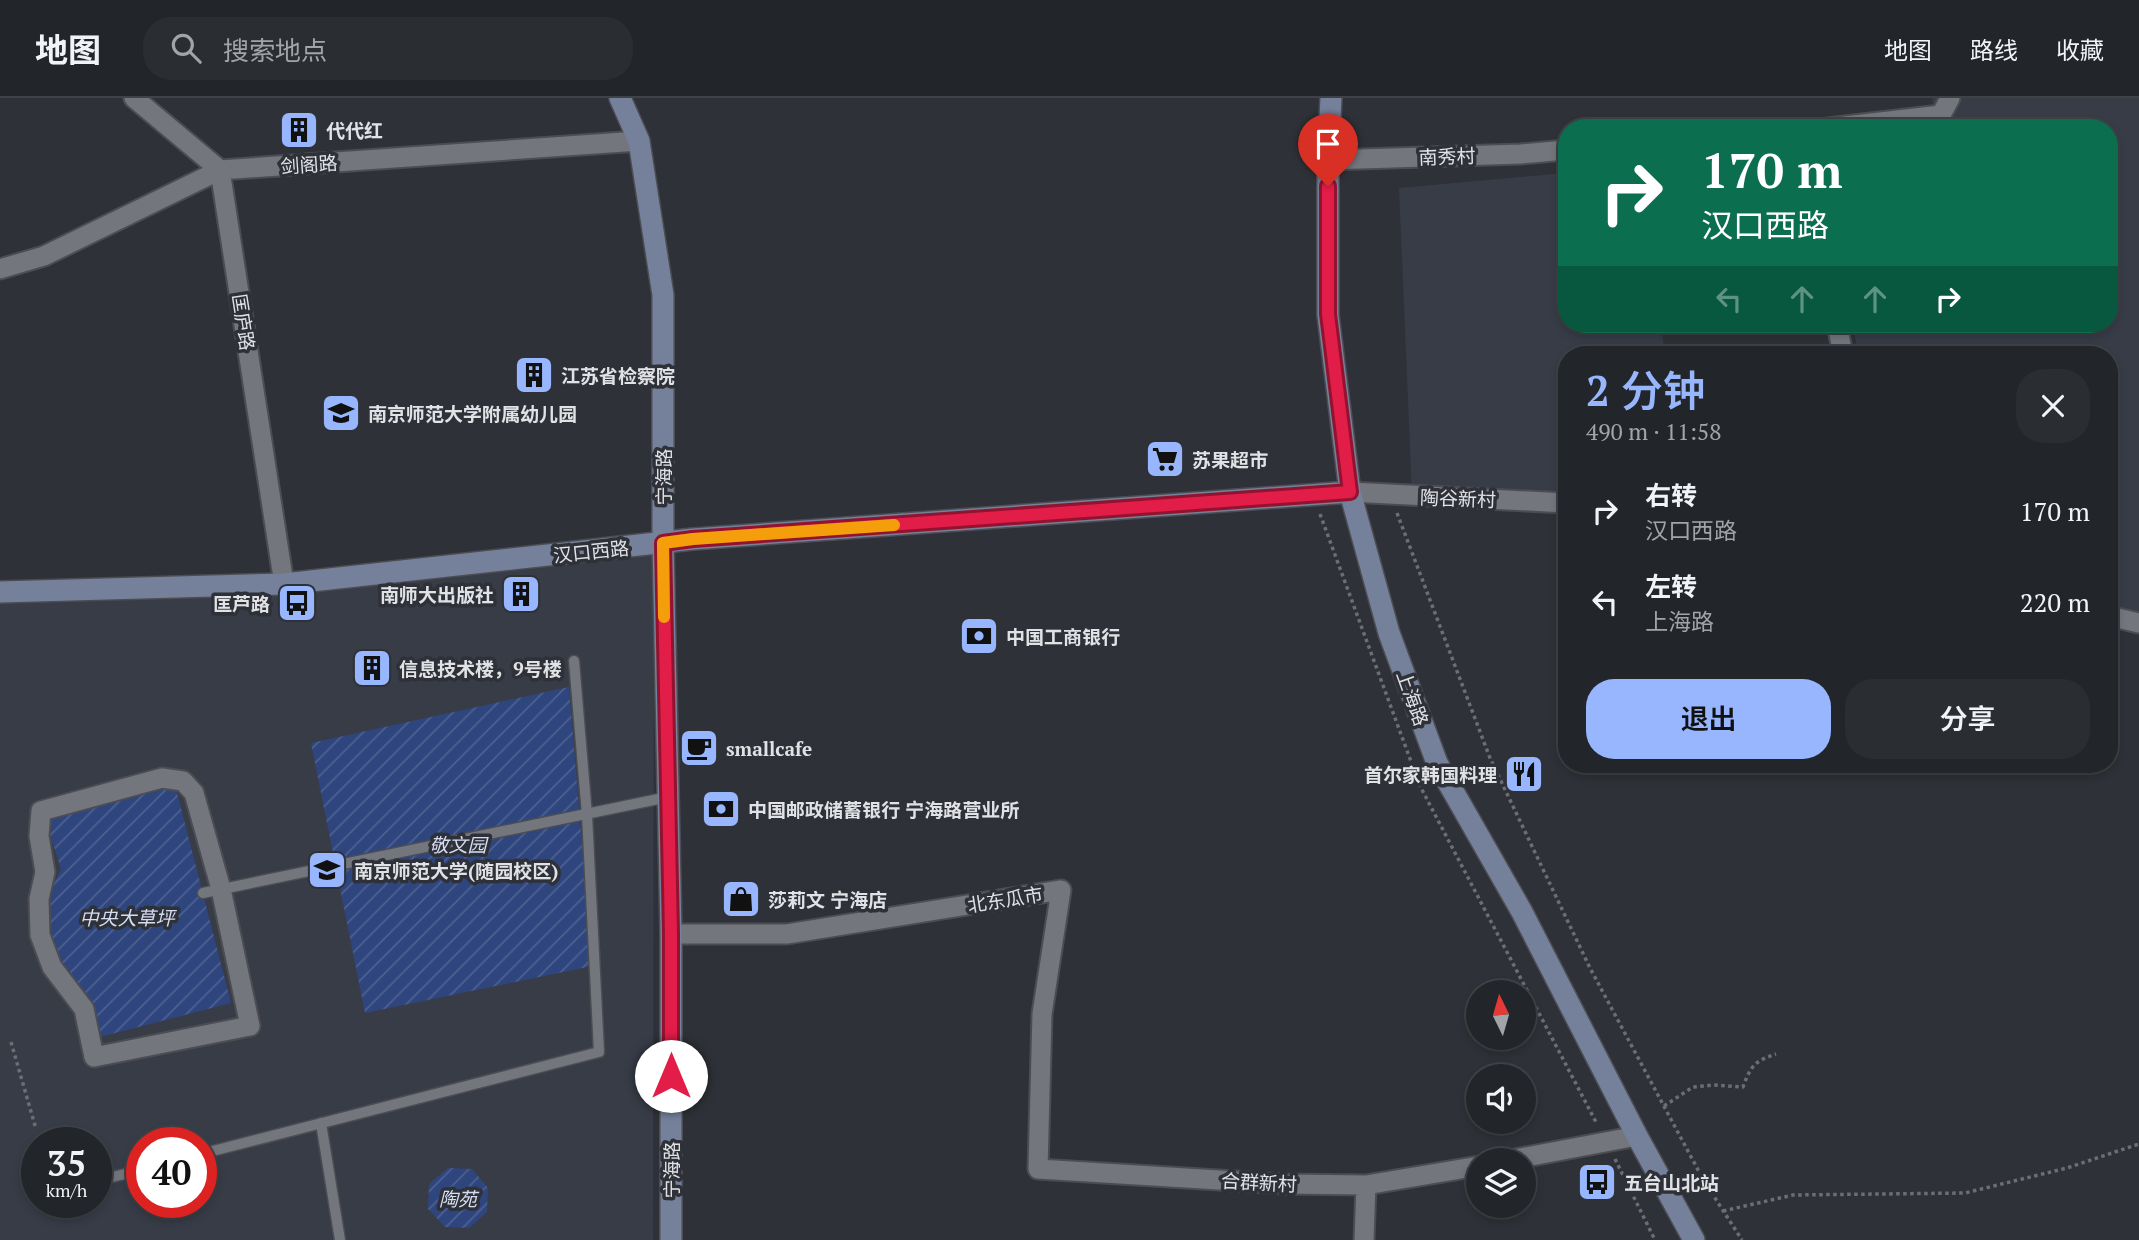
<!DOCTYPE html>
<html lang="zh">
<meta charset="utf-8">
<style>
:root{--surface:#222529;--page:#2a2d31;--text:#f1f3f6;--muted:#a2a5a8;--line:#3f4246;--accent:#97b6fd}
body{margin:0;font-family:"PT Serif","Noto Sans SC",serif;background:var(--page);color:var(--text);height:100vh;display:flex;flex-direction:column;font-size:26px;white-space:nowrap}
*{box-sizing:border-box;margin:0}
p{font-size:23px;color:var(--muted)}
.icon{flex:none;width:38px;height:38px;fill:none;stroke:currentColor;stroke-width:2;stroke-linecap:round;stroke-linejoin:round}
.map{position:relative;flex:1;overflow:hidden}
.drawer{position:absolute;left:1558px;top:248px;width:560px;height:427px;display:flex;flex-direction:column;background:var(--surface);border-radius:28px;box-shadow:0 4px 10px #0003,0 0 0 2px var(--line)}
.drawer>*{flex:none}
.banner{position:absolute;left:1558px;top:21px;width:560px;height:214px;border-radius:28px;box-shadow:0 4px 10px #0003,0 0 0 2px var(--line);background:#0b6e4f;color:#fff;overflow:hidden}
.needle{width:46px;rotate:355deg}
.buttons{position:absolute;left:1466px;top:882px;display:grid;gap:14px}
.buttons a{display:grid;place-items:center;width:70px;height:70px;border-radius:50%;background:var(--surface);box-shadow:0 4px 10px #0003,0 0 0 2px var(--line);font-size:35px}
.speed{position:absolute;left:21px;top:1029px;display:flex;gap:14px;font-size:35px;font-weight:700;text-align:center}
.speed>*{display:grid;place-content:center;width:91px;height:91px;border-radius:50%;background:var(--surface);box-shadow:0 4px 10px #0003,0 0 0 2px var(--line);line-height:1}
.speed small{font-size:18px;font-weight:400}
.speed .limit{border:10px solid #d22;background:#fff;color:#111}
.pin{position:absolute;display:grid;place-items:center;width:60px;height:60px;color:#fff;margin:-72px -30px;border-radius:50% 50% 50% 0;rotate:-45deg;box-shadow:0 0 7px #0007}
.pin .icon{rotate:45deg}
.me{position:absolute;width:77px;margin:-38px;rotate:0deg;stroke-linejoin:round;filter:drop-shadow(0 0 5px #0008)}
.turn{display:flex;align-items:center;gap:24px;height:147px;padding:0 28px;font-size:32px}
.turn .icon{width:91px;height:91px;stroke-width:2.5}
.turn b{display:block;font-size:49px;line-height:60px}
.lanes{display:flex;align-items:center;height:66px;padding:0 28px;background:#0003;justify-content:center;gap:35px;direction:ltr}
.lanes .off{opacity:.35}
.round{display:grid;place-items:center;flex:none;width:74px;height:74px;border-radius:28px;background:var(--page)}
.head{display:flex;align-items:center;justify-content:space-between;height:119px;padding:0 28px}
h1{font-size:42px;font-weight:600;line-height:52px;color:var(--accent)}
.action{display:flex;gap:14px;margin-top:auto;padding:14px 28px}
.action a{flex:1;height:80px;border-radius:28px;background:var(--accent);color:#111;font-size:28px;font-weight:600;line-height:80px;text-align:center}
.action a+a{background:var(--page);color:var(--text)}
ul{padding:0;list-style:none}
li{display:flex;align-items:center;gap:21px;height:91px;padding:0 28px}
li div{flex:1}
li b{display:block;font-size:26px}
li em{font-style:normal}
header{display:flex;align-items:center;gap:42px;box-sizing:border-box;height:98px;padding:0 35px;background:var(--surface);border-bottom:2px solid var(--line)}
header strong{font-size:33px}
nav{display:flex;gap:38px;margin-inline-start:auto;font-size:24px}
.search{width:490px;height:63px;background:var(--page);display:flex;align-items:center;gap:18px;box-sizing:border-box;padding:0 24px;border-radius:28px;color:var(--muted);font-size:26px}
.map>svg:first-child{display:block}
.built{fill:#373c47;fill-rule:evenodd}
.garden{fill:url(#garden-furrows)}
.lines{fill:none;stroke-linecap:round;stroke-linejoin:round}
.lane-casing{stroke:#4c4d53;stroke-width:13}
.street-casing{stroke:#4c4d53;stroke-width:23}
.secondary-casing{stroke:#4c4d53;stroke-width:24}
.path{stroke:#6c6e73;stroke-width:3.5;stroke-dasharray:3.5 3.5;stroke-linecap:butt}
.lane{stroke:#73767d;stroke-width:10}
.street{stroke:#73767d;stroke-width:19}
.secondary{stroke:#75809b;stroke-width:21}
.route-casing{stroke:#92132f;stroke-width:18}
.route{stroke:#e11d48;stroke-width:12}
.slow{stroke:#f59e0b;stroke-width:12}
.labels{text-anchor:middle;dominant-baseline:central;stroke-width:7;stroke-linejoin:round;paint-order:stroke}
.poi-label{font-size:19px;font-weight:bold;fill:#e1e2e6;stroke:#2e3137;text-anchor:start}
.street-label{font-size:19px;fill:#e1e2e6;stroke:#2e3137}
.park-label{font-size:19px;font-style:italic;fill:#d4ddf2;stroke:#2e3137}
</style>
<header>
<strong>地图</strong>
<div class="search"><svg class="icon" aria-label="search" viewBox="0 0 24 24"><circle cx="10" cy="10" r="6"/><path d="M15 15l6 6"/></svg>搜索地点</div>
<nav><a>地图</a><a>路线</a><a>收藏</a></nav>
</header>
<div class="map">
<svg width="2139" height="1142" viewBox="0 0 2139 1142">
<defs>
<pattern id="garden-furrows" width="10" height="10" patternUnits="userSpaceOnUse" patternTransform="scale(1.75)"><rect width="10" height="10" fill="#2f457e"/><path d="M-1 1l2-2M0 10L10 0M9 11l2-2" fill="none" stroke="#4d6090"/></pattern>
</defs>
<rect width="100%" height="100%" fill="#2e3137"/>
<path class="built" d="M 1932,0 L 2139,0 L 2139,516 L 2109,511 L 2109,257 L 1859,257 L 1852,226 L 2109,226 L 2109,30 L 1913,30 L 1935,27 Z
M 1566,75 L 1566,226 L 1661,226 L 1665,257 L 1566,257 L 1566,399 L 1412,396 L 1399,90 Z
M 654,453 L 653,1142 L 0,1142 L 0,500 ZM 37,1045 L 96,1045 L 96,1104 L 37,1104 ZM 142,1045 L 201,1045 L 201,1104 L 142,1104 Z"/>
<path class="garden" d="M 569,589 L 592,868 L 365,915 L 311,645 Z
M 175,687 L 231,905 L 96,940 L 44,845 L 42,810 L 61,771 L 44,718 Z
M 448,1070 L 472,1071 L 488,1090 L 487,1114 L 469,1130 L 445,1129 L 428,1111 L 429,1086 Z"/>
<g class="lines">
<g class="lane-casing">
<path id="lane" d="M 203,795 L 668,699
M 321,1025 L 340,1142
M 201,1056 L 599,954 L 587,717 L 574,563
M 112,1079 L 142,1072"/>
</g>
<g class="street-casing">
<path id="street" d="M 134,0 L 220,72 L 284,486
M 1828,30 L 1941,17 L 1950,0
M 1328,62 L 1521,56 L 1566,52
M 0,171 L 44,158 L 220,72 L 639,43
M 1837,226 L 1843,257
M 1350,394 L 1566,405
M 2109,518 L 2139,525
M 162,680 L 183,683 L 194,695 L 221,791 L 250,928 L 94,959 L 84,911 L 52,869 L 40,837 L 39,801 L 45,774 L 39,738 L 41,713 Z
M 671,836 L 787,836 L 1061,792 L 1042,916 L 1038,1071 L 1286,1086 L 1366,1087 L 1479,1068
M 1510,1062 L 1637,1038
M 1364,1142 L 1366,1087"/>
</g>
<g class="secondary-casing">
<path id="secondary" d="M 620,0 L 639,43 L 663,197 L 663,445 L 671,836 L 671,1142
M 1331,0 L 1328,62 L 1328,217 L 1350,394 L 1389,535 L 1437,665 L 1522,814 L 1637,1038 L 1694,1142
M 0,494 L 284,486 L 693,441 L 1350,394"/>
</g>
<path class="path" d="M 1397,415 L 1490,660 L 1590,870 L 1704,1083 L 1742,1142
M 1320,416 L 1420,688 L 1597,1026
M 11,944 L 36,1031
M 1664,1008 L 1693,989 L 1714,987 L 1743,989 C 1751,967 1755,963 1776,956
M 1615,1061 L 1655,1142
M 1723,1113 L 1793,1097 L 1965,1095 L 2067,1070 L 2139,1046"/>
<use href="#lane" class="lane"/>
<use href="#street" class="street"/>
<use href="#secondary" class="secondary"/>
</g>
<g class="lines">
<g class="route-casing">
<path id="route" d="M 671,978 L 671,836 L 663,445 L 693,441 L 1350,394 L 1328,216 L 1328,88"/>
</g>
<use href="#route" class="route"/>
<path class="slow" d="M 664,519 L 663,445 L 693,441 L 894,427"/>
</g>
<defs>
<g id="building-square" transform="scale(2.0125)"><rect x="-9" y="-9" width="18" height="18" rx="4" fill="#97b6fd" stroke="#2e3137"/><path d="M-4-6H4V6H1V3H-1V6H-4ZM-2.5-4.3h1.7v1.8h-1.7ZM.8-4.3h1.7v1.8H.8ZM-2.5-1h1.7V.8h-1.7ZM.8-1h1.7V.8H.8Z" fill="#111"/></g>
<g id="school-square" transform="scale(2.0125)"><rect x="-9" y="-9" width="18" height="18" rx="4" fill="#97b6fd" stroke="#2e3137"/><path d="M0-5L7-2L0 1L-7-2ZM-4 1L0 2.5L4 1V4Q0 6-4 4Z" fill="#111"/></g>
<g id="supermarket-square" transform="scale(2.0125)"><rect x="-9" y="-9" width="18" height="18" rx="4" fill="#97b6fd" stroke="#2e3137"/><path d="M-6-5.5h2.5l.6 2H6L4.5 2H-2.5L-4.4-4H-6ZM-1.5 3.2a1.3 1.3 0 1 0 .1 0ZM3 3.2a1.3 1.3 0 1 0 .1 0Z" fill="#111"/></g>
<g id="bus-square" transform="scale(2.0125)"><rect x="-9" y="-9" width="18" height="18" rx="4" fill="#97b6fd" stroke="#2e3137"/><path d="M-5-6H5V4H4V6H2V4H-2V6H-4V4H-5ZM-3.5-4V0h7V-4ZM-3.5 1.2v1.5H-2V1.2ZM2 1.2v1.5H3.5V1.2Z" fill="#111"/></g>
<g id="bank-square" transform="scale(2.0125)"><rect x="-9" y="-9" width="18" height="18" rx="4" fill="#97b6fd" stroke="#2e3137"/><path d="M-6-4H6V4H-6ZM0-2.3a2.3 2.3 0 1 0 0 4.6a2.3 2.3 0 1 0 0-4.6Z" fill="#111"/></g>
<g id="cafe-square" transform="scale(2.0125)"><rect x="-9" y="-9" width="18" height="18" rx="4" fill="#97b6fd" stroke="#2e3137"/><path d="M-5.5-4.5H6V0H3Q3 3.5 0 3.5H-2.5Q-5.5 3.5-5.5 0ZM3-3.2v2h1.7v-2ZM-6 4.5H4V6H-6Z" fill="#111"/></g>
<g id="restaurant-square" transform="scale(2.0125)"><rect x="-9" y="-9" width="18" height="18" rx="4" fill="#97b6fd" stroke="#2e3137"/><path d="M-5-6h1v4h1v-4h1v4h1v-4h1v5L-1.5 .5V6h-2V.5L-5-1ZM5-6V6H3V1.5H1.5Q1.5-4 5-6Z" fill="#111"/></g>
<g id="university-square" transform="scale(2.0125)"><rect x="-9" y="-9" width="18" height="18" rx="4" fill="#97b6fd" stroke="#2e3137"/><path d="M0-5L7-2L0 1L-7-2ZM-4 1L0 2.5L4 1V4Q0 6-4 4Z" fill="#111"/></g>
<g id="shop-square" transform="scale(2.0125)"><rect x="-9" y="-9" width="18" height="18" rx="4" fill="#97b6fd" stroke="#2e3137"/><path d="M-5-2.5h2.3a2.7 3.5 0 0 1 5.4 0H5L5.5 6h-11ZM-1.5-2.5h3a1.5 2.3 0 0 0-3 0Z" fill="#111"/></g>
</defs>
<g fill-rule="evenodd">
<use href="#building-square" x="299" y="32"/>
<use href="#building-square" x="534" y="277"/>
<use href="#school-square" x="341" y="315"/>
<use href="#supermarket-square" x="1165" y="361"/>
<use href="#building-square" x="521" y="496"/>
<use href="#bus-square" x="297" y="505"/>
<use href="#bank-square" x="979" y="538"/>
<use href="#building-square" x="372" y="570"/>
<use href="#cafe-square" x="699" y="650"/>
<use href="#restaurant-square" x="1524" y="676"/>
<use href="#bank-square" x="721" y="711"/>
<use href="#university-square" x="327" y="772"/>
<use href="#shop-square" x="741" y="801"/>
<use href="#bus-square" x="1597" y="1084"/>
</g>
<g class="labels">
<g class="poi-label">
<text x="326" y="32">代代红</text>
<text x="561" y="277">江苏省检察院</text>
<text x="368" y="315">南京师范大学附属幼儿园</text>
<text x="1192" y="361">苏果超市</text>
<text x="494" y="496" text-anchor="end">南师大出版社</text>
<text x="270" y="505" text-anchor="end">匡芦路</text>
<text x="1006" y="538">中国工商银行</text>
<text x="399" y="570">信息技术楼，9号楼</text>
<text x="726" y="650">smallcafe</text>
<text x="1497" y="676" text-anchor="end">首尔家韩国料理</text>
<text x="748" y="711">中国邮政储蓄银行 宁海路营业所</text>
<text x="354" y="772">南京师范大学(随园校区)</text>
<text x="768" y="801">莎莉文 宁海店</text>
<text x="1624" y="1084">五台山北站</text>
</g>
<g class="street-label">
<text transform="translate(1447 58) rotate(-2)">南秀村</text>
<text transform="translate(309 66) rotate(-4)">剑阁路</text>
<text transform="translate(244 224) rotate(81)">匡庐路</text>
<text transform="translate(663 379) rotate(-90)">宁海路</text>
<text transform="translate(1458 400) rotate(2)">陶谷新村</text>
<text transform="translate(591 453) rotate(-6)">汉口西路</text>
<text transform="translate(1413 600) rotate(70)">上海路</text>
<text transform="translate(1005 801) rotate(-9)">北东瓜市</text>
<text transform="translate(671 1072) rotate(-90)">宁海路</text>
<text transform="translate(1259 1084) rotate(3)">合群新村</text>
</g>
<g class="park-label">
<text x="458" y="746">敬文园</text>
<text x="127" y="819">中央大草坪</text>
<text x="458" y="1100">陶苑</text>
</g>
</g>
</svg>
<div class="buttons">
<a><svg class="needle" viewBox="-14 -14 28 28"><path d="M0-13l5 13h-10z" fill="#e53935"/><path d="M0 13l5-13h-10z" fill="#a2a5a8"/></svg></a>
<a><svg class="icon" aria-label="sound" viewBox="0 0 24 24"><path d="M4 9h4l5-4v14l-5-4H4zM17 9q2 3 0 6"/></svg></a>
<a><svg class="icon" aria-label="layers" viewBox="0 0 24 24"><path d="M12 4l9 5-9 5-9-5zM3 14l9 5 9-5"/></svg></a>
</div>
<div class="speed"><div>35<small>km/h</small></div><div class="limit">40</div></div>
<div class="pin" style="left:1328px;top:88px;background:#d93025"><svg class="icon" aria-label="arrive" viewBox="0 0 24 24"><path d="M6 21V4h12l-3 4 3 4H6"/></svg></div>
<svg class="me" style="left:671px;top:978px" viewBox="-20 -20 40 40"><circle r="19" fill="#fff"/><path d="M0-13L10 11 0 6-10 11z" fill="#e11d48"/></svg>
<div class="banner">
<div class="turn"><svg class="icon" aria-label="right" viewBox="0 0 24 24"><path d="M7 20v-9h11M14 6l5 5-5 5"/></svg><div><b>170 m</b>汉口西路</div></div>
<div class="lanes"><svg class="icon off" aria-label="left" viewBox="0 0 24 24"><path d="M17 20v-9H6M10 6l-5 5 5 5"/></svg><svg class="icon off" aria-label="ahead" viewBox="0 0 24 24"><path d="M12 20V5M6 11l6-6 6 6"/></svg><svg class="icon off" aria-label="ahead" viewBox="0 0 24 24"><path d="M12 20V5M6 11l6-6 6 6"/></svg><svg class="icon" aria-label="right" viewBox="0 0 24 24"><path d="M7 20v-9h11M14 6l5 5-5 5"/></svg></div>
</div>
<section class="drawer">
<div class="head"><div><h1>2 分钟</h1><p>490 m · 11:58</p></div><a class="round"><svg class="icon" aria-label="close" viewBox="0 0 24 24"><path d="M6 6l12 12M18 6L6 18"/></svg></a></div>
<ul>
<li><svg class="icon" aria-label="right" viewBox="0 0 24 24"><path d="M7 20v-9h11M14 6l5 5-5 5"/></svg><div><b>右转</b><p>汉口西路</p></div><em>170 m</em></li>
<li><svg class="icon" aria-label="left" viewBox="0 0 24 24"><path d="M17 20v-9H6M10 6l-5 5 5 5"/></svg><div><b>左转</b><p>上海路</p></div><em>220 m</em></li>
</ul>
<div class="action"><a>退出</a><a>分享</a></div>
</section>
</div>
